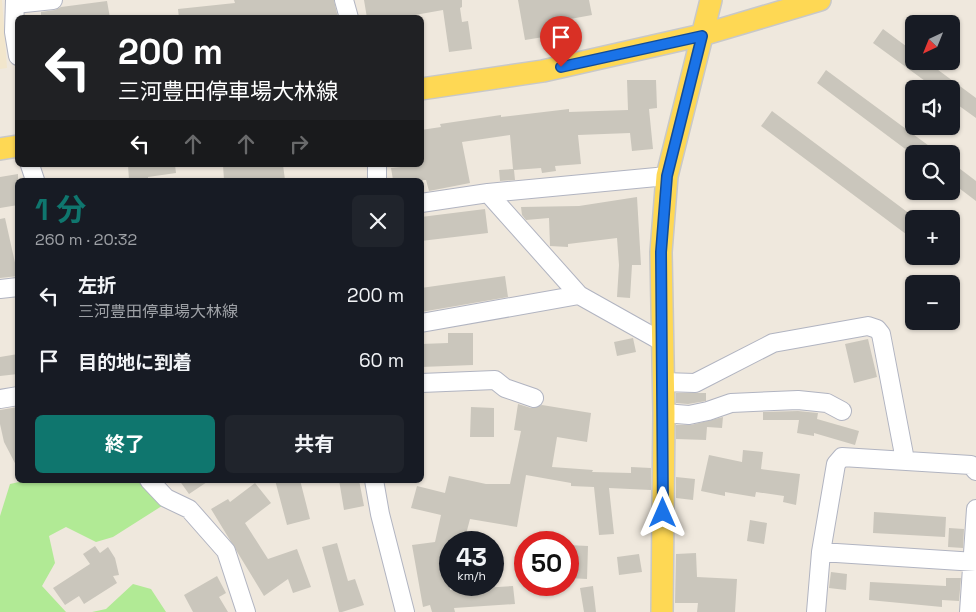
<!DOCTYPE html>
<html lang="ja">
<meta charset="utf-8">
<style>
:root{--surface:#171b24;--page:#20242c;--text:#f1f3f6;--muted:#9ea1a6;--accent:#0f766e}
body{margin:0;font-family:"Space Grotesk","Noto Sans JP",sans-serif;background:var(--page);color:var(--text);height:100vh;display:flex;flex-direction:column;font-size:19px;white-space:nowrap}
*{box-sizing:border-box;margin:0}
p{font-size:16px;color:var(--muted)}
.icon{flex:none;width:28px;height:28px;fill:none;stroke:currentColor;stroke-width:2;stroke-linecap:round;stroke-linejoin:round}
.map{position:relative;flex:1;overflow:hidden}
.sheet{position:absolute;left:15px;top:178px;width:409px;height:305px;display:flex;flex-direction:column;background:var(--surface);border-radius:8px;box-shadow:0 1px 4px #0004}
.sheet>*{flex:none}
.guide{position:absolute;left:15px;top:15px;width:409px;height:152px;border-radius:8px;box-shadow:0 1px 4px #0004;background:#202124;color:#fff;overflow:hidden}
.needle{width:32px;rotate:223deg}
.controls{position:absolute;left:905px;top:15px;display:grid;gap:10px}
.controls a{display:grid;place-items:center;width:55px;height:55px;border-radius:8px;background:var(--surface);box-shadow:0 1px 4px #0004;font-size:25px}
.speed{position:absolute;left:439px;top:531px;display:flex;gap:10px;font-size:25px;font-weight:700;text-align:center}
.speed>*{display:grid;place-content:center;width:65px;height:65px;border-radius:50%;background:var(--surface);box-shadow:0 1px 4px #0004;line-height:1}
.speed small{font-size:12px;font-weight:400}
.speed .limit{border:8px solid #d22;background:#fff;color:#111}
.pin{position:absolute;display:grid;place-items:center;width:42px;height:42px;color:#fff;margin:-51px -21px;border-radius:50% 50% 50% 0;rotate:-45deg;box-shadow:0 0 5px #0007}
.pin .icon{rotate:45deg}
.me{position:absolute;width:55px;margin:-28px;rotate:0deg;stroke-linejoin:round;filter:drop-shadow(0 0 4px #0008)}
.turn{display:flex;align-items:center;gap:18px;height:105px;padding:0 20px;font-size:22px}
.turn .icon{width:65px;height:65px;stroke-width:2.5}
.turn b{display:block;font-size:35px;line-height:42px}
.lanes{display:flex;align-items:center;height:48px;padding:0 20px;background:#0003;justify-content:center;gap:25px;direction:ltr}
.lanes .off{opacity:.35}
.round{display:grid;place-items:center;flex:none;width:52px;height:52px;border-radius:8px;background:var(--page)}
.overview{display:flex;align-items:center;justify-content:space-between;height:85px;padding:0 20px}
h1{font-size:30px;font-weight:700;line-height:38px;color:var(--accent)}
.cta{display:flex;gap:10px;margin-top:auto;padding:10px 20px}
.cta a{flex:1;height:58px;border-radius:8px;background:var(--accent);color:#fff;font-size:20px;font-weight:700;line-height:58px;text-align:center}
.cta a+a{background:var(--page);color:var(--text)}
ul{padding:0;list-style:none}
li{display:flex;align-items:center;gap:15px;height:65px;padding:0 20px}
li div{flex:1}
li b{display:block;font-size:19px}
li em{font-style:normal}
.map>svg:first-child{display:block}
.education{fill:#f2e6cc}
.green{fill:#b1ea95}
.building{fill:#cac6bc}
.lines{fill:none;stroke-linecap:round;stroke-linejoin:round}
.minor-casing{stroke:#b1b4c1;stroke-width:20}
.major-casing{stroke:#c8c8c8;stroke-width:24}
.minor{stroke:#fff;stroke-width:18}
.major{stroke:#fed854;stroke-width:21}
.route-casing{stroke:#114b97;stroke-width:12}
.route{stroke:#1a73e8;stroke-width:9}
</style>
<div class="map">
<svg width="976" height="612" viewBox="0 0 976 612">
<rect width="100%" height="100%" fill="#efe8dd"/>
<path class="education" d="M 0,0 L 2,0 L 7,68 L 0,69 Z"/>
<path class="green" d="M 28,480 L 138,480 L 151,496 L 165,504 L 113,537 L 96,542 L 66,527 L 49,536 L 55,563 L 42,586 L 66,612 L 0,612 L 0,516 L 10,484 Z
M 133,584 L 151,589 L 166,612 L 92,612 L 106,609 Z"/>
<path class="building" d="M 234,0 L 334,0 L 338,18 L 179,18 L 178,9 L 235,3 Z
M 364,0 L 462,0 L 462,7 L 460,8 L 462,22 L 468,21 L 472,49 L 449,52 L 443,10 L 398,18 L 367,18 Z
M 518,0 L 589,0 L 592,15 L 554,22 L 556,35 L 525,40 Z
M 107,1 L 110,18 L 41,18 L 41,12 L 55,10 L 61,7 Z
M 883,29 L 914,52 L 914,61 L 926,61 L 976,98 L 976,118 L 951,100 L 951,89 L 936,89 L 873,43 Z
M 826,70 L 940,154 L 912,154 L 817,83 Z
M 627,80 L 656,80 L 657,108 L 649,109 L 653,149 L 632,151 L 630,133 L 578,135 L 581,164 L 555,166 L 556,171 L 542,173 L 541,168 L 514,170 L 515,180 L 500,181 L 499,170 L 513,169 L 510,135 L 462,142 L 470,183 L 429,191 L 426,180 L 393,180 L 391,168 L 421,165 L 421,130 L 441,127 L 440,124 L 501,115 L 501,117 L 569,109 L 569,112 L 628,110 Z
M 772,111 L 914,217 L 914,240 L 761,126 Z
M 951,162 L 976,181 L 976,201 L 951,182 Z
M 128,165 L 175,165 L 176,173 L 148,177 L 148,180 L 129,180 Z
M 223,165 L 283,165 L 285,180 L 224,180 Z
M 18,174 L 18,205 L 0,208 L 0,177 Z
M 637,197 L 641,265 L 632,265 L 630,298 L 617,297 L 619,265 L 617,238 L 568,244 L 568,247 L 550,246 L 549,218 L 526,220 L 522,215 L 521,207 L 579,206 Z
M 485,209 L 488,233 L 421,241 L 421,217 Z
M 5,218 L 18,276 L 0,278 L 0,219 Z
M 505,276 L 508,297 L 421,312 L 421,288 Z
M 448,333 L 473,333 L 473,365 L 421,367 L 421,344 L 448,343 Z
M 633,338 L 636,352 L 617,356 L 614,342 Z
M 868,339 L 877,377 L 854,383 L 845,344 Z
M 18,354 L 18,374 L 0,376 L 0,357 Z
M 676,393 L 706,393 L 706,401 L 688,404 L 676,403 Z
M 518,404 L 531,408 L 542,405 L 591,413 L 587,442 L 557,437 L 552,467 L 593,470 L 592,472 L 631,473 L 631,467 L 651,468 L 651,490 L 609,488 L 614,534 L 599,535 L 594,487 L 571,486 L 571,483 L 526,475 L 517,527 L 470,519 L 464,542 L 450,539 L 450,590 L 513,586 L 515,604 L 454,608 L 455,612 L 432,612 L 430,605 L 423,607 L 412,545 L 435,542 L 441,515 L 411,508 L 417,486 L 445,493 L 449,476 L 486,484 L 510,484 L 521,431 L 514,430 Z
M 18,407 L 18,469 L 4,442 L 0,424 L 0,410 Z
M 471,407 L 494,408 L 494,437 L 470,437 Z
M 798,411 L 818,413 L 817,419 L 859,431 L 855,445 L 814,433 L 814,436 L 797,433 L 799,420 L 763,420 L 763,412 Z
M 723,417 L 722,428 L 707,427 L 706,440 L 676,439 L 676,425 L 691,425 Z
M 743,450 L 763,452 L 761,469 L 800,474 L 796,505 L 783,502 L 784,496 L 756,492 L 755,497 L 725,492 L 725,496 L 701,491 L 709,455 L 742,462 Z
M 676,477 L 695,479 L 693,500 L 676,498 Z
M 179,480 L 210,480 L 189,494 Z
M 275,480 L 300,480 L 310,519 L 287,525 Z
M 339,480 L 359,480 L 364,506 L 344,510 Z
M 255,483 L 271,503 L 245,523 L 268,559 L 297,549 L 311,587 L 293,593 L 288,579 L 264,596 L 211,509 L 228,499 L 230,502 Z
M 874,512 L 946,517 L 945,537 L 873,533 Z
M 750,520 L 767,523 L 764,544 L 747,541 Z
M 949,528 L 964,529 L 963,548 L 948,547 Z
M 337,543 L 348,581 L 355,579 L 364,605 L 342,612 L 339,612 L 322,547 Z
M 568,545 L 588,546 L 587,579 L 568,578 Z
M 95,546 L 100,553 L 108,547 L 115,558 L 119,575 L 113,576 L 117,583 L 84,604 L 79,596 L 65,605 L 53,588 L 90,564 L 83,554 Z
M 696,553 L 697,577 L 737,579 L 735,612 L 697,612 L 698,603 L 675,603 L 676,554 Z
M 639,554 L 642,572 L 619,575 L 617,557 Z
M 831,572 L 847,574 L 846,590 L 829,588 Z
M 217,576 L 226,593 L 219,597 L 228,612 L 193,612 L 184,595 Z
M 946,578 L 961,578 L 959,601 L 942,600 L 942,607 L 869,600 L 870,582 L 946,586 Z
M 593,586 L 596,612 L 584,612 L 580,588 Z"/>
<g class="lines">
<g class="minor-casing">
<path id="minor" d="M 15,0 L 14,32 L 18,56
M 344,0 L 349,18
M 15,4 L 53,0
M 30,165 L 35,180
M 377,165 L 377,180
M 488,193 L 579,295 L 661,341
M 421,203 L 488,193 L 667,176
M 0,289 L 18,287
M 421,323 L 579,295
M 663,382 L 695,383 L 773,343 L 868,326 L 877,329 L 881,334 L 905,460
M 421,383 L 495,380 L 505,388 L 534,398
M 0,399 L 18,396
M 664,413 L 689,415 L 708,411 L 731,403 L 798,400 L 827,403 L 842,411
M 149,480 L 166,498 L 189,509 L 226,551 L 246,612
M 374,480 L 380,514 L 405,612
M 821,552 L 976,562
M 816,612 L 821,552 L 836,464 L 842,457 L 971,465 L 976,471
M 969,612 L 976,509"/>
</g>
<g class="major-casing">
<path id="major" d="M 421,89 L 543,71 L 702,35 L 820,0
M 0,149 L 18,146
M 662,612 L 664,413 L 661,252 L 667,176 L 711,0"/>
</g>
<use href="#minor" class="minor"/>
<use href="#major" class="major"/>
</g>
<g class="lines">
<g class="route-casing">
<path id="route" d="M 561,67 L 702,36 L 667,176 L 661,252 L 663,513"/>
</g>
<use href="#route" class="route"/>
</g>
</svg>
<div class="controls">
<a><svg class="needle" viewBox="-14 -14 28 28"><path d="M0-13l5 13h-10z" fill="#e53935"/><path d="M0 13l5-13h-10z" fill="#9ea1a6"/></svg></a>
<a><svg class="icon" aria-label="sound" viewBox="0 0 24 24"><path d="M4 9h4l5-4v14l-5-4H4zM17 9q2 3 0 6"/></svg></a>
<a><svg class="icon" aria-label="search" viewBox="0 0 24 24"><circle cx="10" cy="10" r="6"/><path d="M15 15l6 6"/></svg></a>
<a>+</a>
<a>−</a>
</div>
<div class="speed"><div>43<small>km/h</small></div><div class="limit">50</div></div>
<div class="pin" style="left:561px;top:67px;background:#d93025"><svg class="icon" aria-label="arrive" viewBox="0 0 24 24"><path d="M6 21V4h12l-3 4 3 4H6"/></svg></div>
<svg class="me" style="left:663px;top:513px" viewBox="-20 -20 40 40"><path d="M0-17L14 15 0 8-14 15z" fill="#1a73e8" stroke="#fff" stroke-width="4"/></svg>
<div class="guide">
<div class="turn"><svg class="icon" aria-label="left" viewBox="0 0 24 24"><path d="M17 20v-9H6M10 6l-5 5 5 5"/></svg><div><b>200 m</b>三河豊田停車場大林線</div></div>
<div class="lanes"><svg class="icon" aria-label="left" viewBox="0 0 24 24"><path d="M17 20v-9H6M10 6l-5 5 5 5"/></svg><svg class="icon off" aria-label="ahead" viewBox="0 0 24 24"><path d="M12 20V5M6 11l6-6 6 6"/></svg><svg class="icon off" aria-label="ahead" viewBox="0 0 24 24"><path d="M12 20V5M6 11l6-6 6 6"/></svg><svg class="icon off" aria-label="right" viewBox="0 0 24 24"><path d="M7 20v-9h11M14 6l5 5-5 5"/></svg></div>
</div>
<section class="sheet">
<div class="overview"><div><h1>1 分</h1><p>260 m · 20:32</p></div><a class="round"><svg class="icon" aria-label="close" viewBox="0 0 24 24"><path d="M6 6l12 12M18 6L6 18"/></svg></a></div>
<ul>
<li><svg class="icon" aria-label="left" viewBox="0 0 24 24"><path d="M17 20v-9H6M10 6l-5 5 5 5"/></svg><div><b>左折</b><p>三河豊田停車場大林線</p></div><em>200 m</em></li>
<li><svg class="icon" aria-label="arrive" viewBox="0 0 24 24"><path d="M6 21V4h12l-3 4 3 4H6"/></svg><div><b>目的地に到着</b></div><em>60 m</em></li>
</ul>
<div class="cta"><a>終了</a><a>共有</a></div>
</section>
</div>
